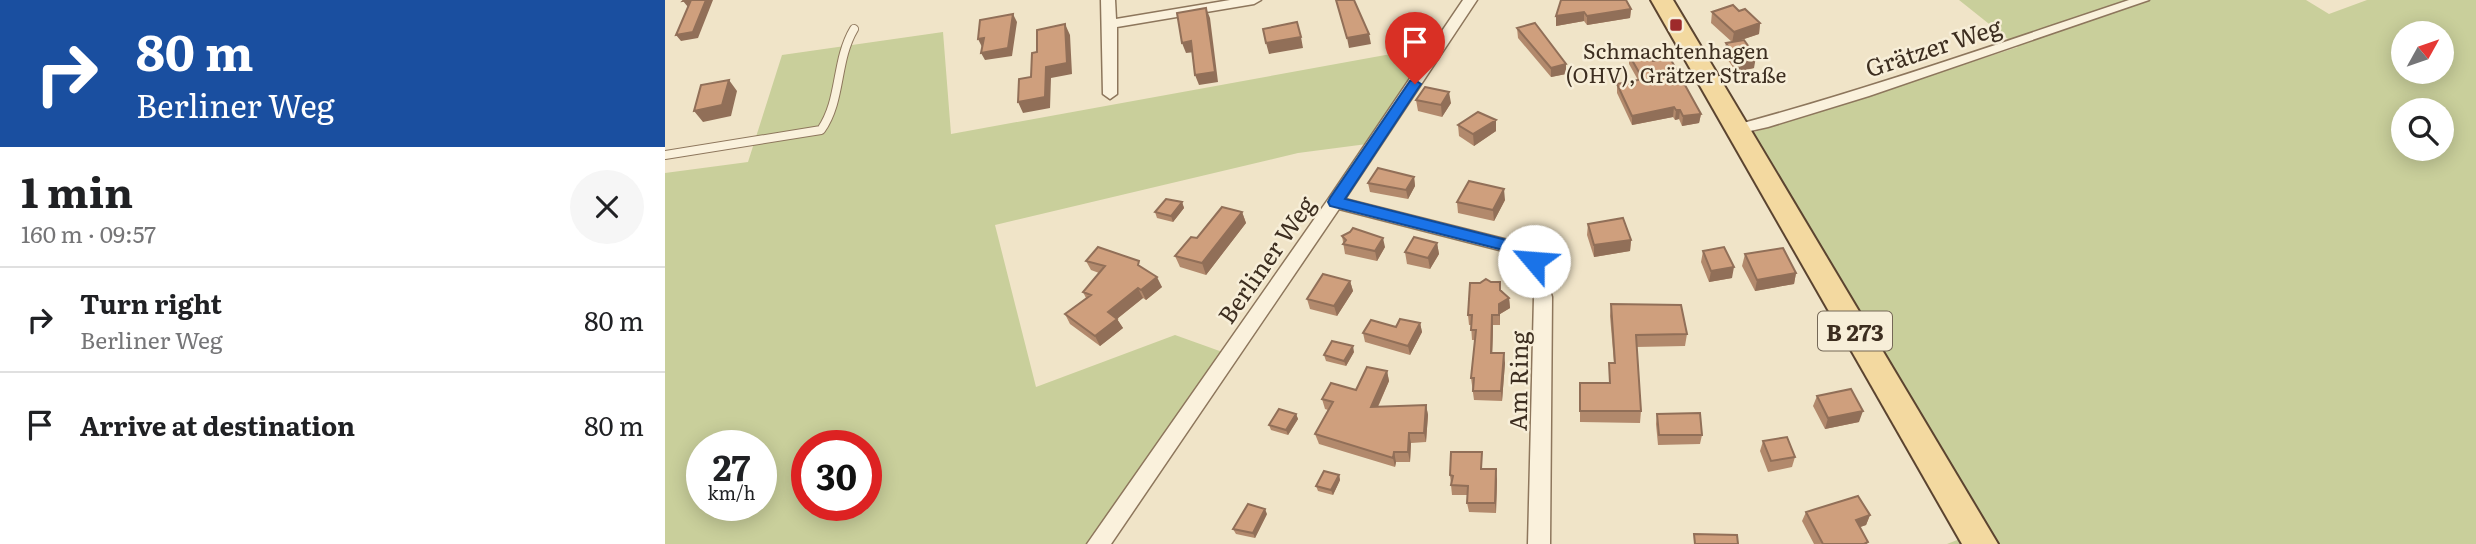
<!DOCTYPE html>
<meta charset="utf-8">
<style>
:root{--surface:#fff;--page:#f6f6f6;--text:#202124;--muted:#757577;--line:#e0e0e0}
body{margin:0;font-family:Literata,serif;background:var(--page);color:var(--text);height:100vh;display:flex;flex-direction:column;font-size:26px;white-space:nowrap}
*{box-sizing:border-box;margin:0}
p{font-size:23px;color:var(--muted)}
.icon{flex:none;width:38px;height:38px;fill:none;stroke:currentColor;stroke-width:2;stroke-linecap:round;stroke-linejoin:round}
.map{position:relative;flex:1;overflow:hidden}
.details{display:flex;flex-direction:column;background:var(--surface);width:665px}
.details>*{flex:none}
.banner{background:#1a4fa0;color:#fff;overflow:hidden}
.needle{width:46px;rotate:50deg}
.fabs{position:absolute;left:1726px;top:21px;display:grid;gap:14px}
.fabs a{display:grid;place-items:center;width:63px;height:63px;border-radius:50%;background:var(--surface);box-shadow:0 4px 18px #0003;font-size:35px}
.speed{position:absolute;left:21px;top:430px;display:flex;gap:14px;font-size:35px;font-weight:700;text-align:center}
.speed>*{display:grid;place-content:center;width:91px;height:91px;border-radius:50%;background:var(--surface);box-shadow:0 4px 18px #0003;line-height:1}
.speed small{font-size:18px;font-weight:400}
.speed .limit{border:10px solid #d22;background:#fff;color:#111}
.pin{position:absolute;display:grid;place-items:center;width:60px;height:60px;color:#fff;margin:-72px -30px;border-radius:50% 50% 50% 0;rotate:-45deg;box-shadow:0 0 7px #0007}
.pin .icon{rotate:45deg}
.me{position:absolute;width:77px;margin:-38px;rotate:297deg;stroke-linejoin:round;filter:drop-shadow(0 0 5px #0008)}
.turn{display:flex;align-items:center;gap:24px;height:147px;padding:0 21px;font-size:32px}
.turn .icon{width:91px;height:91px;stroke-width:2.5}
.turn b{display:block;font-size:49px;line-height:60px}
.round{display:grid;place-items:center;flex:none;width:74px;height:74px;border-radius:37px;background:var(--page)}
.overview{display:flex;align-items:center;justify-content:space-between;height:119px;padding:0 21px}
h1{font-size:42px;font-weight:700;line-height:52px}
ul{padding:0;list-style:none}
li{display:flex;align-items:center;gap:21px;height:105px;padding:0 21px;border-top:2px solid var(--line)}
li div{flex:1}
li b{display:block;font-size:26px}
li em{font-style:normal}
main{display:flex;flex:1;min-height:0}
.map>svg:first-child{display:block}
.green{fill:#c9cf9b;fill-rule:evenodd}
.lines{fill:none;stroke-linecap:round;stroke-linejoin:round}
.service-casing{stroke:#8d765c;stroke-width:10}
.minor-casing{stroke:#8d765c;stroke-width:3}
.primary-casing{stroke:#5b4430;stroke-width:4}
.service{stroke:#faf1dc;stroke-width:8}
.minor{fill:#faf1dc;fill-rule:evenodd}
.primary{fill:#f3d9a0;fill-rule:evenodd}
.wall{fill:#b2896c}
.shaded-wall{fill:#916f58}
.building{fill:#cf9f7d;stroke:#916f58;stroke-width:2}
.route{fill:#1a73e8;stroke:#114b97;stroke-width:2}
.poi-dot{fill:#9e2a2b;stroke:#f7eed8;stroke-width:2.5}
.labels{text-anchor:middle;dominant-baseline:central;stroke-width:5;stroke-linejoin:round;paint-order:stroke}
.far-poi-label{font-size:21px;fill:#3d2e20;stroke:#f7eed8}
.shield{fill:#f7eed8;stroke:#756857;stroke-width:2}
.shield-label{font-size:23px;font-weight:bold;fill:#3d2e20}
.street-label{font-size:24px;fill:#3d2e20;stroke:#f7eed8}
</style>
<main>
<section class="details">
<div class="banner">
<div class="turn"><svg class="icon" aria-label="right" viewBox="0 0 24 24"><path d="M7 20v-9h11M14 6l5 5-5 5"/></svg><div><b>80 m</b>Berliner Weg</div></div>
</div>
<div class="overview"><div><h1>1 min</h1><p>160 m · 09:57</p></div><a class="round"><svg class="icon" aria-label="close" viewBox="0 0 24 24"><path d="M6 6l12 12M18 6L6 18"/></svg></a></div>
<ul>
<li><svg class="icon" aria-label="right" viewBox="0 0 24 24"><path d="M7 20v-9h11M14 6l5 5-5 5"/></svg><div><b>Turn right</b><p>Berliner Weg</p></div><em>80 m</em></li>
<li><svg class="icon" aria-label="arrive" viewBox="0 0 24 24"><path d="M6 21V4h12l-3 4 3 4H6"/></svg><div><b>Arrive at destination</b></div><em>80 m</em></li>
</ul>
</section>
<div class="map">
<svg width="1811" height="544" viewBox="0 0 1811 544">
<rect width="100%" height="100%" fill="#f0e4c8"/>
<path class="green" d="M 1294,0 L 1641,0 L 1664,14 L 1702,0 L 1811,0 L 1811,544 L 1282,544 L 1305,535 L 1080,135 L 1353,47 ZM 1738,33 L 1776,33 L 1776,72 L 1738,72 ZM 1738,110 L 1776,110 L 1776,149 L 1738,149 Z
M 278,32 L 286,134 L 770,46 L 702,144 L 633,153 L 330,225 L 371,387 L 510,335 L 563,354 L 430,544 L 0,544 L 0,173 L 83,162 L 117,55 ZM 37,446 L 96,446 L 96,506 L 37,506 ZM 142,446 L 201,446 L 201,506 L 142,506 Z"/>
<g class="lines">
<g class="service-casing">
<path id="service" d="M 0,155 L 156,130 C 177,100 170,61 189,29"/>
</g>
<g class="minor-casing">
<path id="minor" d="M 436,0 L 450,0 L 451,19 L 565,0 L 596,0 L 589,4 L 452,27 L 452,94 L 445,99 L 438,94 Z
M 798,0 L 812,0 L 680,199 L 851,242 L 875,256 L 887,297 L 885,544 L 863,544 L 869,297 L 861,264 L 846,253 L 674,209 L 446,544 L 422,544 L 664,198 Z
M 1464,0 L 1484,0 L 1204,96 L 1103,127 L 1072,134 L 1064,129 L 1067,126 C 1201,90 1332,44 1464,0 Z"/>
</g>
<g class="primary-casing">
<path id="primary" d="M 986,0 L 1008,0 L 1333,544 L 1297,544 Z"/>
</g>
<use href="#service" class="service"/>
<use href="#minor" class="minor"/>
<use href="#primary" class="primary"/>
</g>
<path class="wall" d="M 896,0 L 966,9 L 965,18 L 922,25 L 919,21 L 891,26 L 891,16 Z
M 1074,11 L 1095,23 L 1094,34 L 1073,41 L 1089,68 L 1071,72 L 1059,54 L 1061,43 L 1067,42 L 1046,23 L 1047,12 Z
M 852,28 L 901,64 L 901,74 L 886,77 L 853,38 Z
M 964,55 L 988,61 L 1036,114 L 1034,123 L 1017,126 L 1014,119 L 1010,120 L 1008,117 L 967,125 L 952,93 L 952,84 L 973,80 L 964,64 Z
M 751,100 L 786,103 L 777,117 L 753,111 Z
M 793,125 L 831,131 L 809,146 L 794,136 Z
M 749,177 L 750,186 L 743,199 L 705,192 L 703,183 Z
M 840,200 L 829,221 L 793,213 L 792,202 Z
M 517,202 L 519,208 L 508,222 L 492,218 L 490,212 Z
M 577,212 L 581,223 L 541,275 L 515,267 L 510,256 L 532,238 Z
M 923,224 L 966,240 L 965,251 L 929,257 L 922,235 Z
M 677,236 L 720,247 L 712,261 L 680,254 Z
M 772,243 L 774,254 L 765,269 L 742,264 L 740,252 Z
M 1038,251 L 1067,278 L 1044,282 L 1036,262 Z
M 1080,254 L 1131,273 L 1129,284 L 1090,291 L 1077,266 Z
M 421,261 L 477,268 L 497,287 L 481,300 L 478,298 L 452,319 L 458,328 L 435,346 L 405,324 L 400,314 L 421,298 L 418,292 L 434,273 L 426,270 Z
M 685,281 L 688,291 L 672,316 L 645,309 L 642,299 Z
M 826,282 L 835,282 L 836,290 L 844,298 L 845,308 L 835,314 L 835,325 L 828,325 L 827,353 L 840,363 L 837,401 L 809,400 L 806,378 L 810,340 L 807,340 L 806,325 L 804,325 L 803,315 Z
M 946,304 L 1022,334 L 1020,346 L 971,347 L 976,411 L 975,423 L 915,422 L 915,383 L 944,383 L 944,363 L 949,363 L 945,316 Z
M 755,323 L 757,332 L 745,355 L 700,342 L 698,333 Z
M 689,352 L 681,366 L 661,361 L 659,355 Z
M 722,371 L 724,381 L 713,407 L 761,405 L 763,415 L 761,442 L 746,443 L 745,462 L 731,462 L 730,467 L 654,444 L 650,434 L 663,410 L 660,409 L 657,399 L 691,390 Z
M 1152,396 L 1194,422 L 1160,429 L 1148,406 Z
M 631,414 L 633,419 L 623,435 L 606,430 L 604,425 Z
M 992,414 L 1037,435 L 1035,444 L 993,445 L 991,424 Z
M 1098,441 L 1130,457 L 1127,467 L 1103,472 L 1095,451 Z
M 817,452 L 817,469 L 832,479 L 831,513 L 804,512 L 802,503 L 803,495 L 787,495 L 785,475 Z
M 674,475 L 675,480 L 668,495 L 653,491 L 651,486 Z
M 1141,512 L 1205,515 L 1201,525 L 1195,527 L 1202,544 L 1149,544 L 1137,521 Z
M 602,514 L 590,538 L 571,534 L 568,529 Z"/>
<path class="shaded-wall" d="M 26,0 L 30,6 L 23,7 L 18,1 Z
M 41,0 L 48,0 L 33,38 L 16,41 L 11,35 Z
M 541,8 L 545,18 L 553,82 L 534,85 L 530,75 Z
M 966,9 L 965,18 L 922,25 L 922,16 Z
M 919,12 L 919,21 L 891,26 L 891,16 Z
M 348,14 L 352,22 L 347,56 L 320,60 L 316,53 Z
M 1095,23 L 1094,34 L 1067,43 L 1069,32 Z
M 400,24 L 405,35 L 407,74 L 386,78 L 385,108 L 358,113 L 353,102 Z
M 704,34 L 706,44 L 684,48 L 682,38 Z
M 636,37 L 638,48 L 604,54 L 601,43 Z
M 319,38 L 317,47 L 313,39 Z
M 526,41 L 530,52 L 521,53 L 517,43 Z
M 1091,57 L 1089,68 L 1071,72 L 1072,60 Z
M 901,64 L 901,74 L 886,77 L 886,68 Z
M 64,80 L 72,91 L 66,116 L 38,122 L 29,111 Z
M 784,92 L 786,103 L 777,117 L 776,105 Z
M 1009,107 L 1008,117 L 967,125 L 967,116 Z
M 1011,110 L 1015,110 L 1014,119 L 1010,120 Z
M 1036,114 L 1034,123 L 1017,126 L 1018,116 Z
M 831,120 L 831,131 L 809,146 L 808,134 Z
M 749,177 L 750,186 L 743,199 L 741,190 Z
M 839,189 L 840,200 L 829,221 L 828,210 Z
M 517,202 L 519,208 L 508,222 L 506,216 Z
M 577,212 L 581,223 L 541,275 L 537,263 Z
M 718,238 L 720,247 L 712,261 L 710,251 Z
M 966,240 L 965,251 L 929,257 L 929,245 Z
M 772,243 L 774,254 L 765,269 L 763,258 Z
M 1069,267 L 1067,278 L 1044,282 L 1046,271 Z
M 1131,273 L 1129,284 L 1090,291 L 1092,280 Z
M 492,277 L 497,287 L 481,300 L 476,290 Z
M 685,281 L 688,291 L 672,316 L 669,306 Z
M 473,288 L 478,298 L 448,322 L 443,312 Z
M 844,298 L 845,308 L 835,314 L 835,325 L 834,304 Z
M 827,315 L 828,325 L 827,363 L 826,353 Z
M 452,319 L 458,328 L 435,346 L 430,336 Z
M 755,323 L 757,332 L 745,355 L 743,346 Z
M 688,346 L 689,352 L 681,366 L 679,361 Z
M 839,353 L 840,363 L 837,401 L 836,391 Z
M 722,371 L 724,381 L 708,417 L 706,407 Z
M 761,405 L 763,415 L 761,442 L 759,433 Z
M 1198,411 L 1194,422 L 1160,429 L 1163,418 Z
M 631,414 L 633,419 L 623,435 L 621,430 Z
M 744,433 L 746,443 L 745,462 L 743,452 Z
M 729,452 L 731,462 L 730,467 L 728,458 Z
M 831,469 L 832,479 L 831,513 L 830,503 Z
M 674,475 L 675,480 L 668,495 L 666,490 Z
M 600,509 L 602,514 L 590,538 L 588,533 Z
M 1205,515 L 1201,525 L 1187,530 L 1191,520 Z"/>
<path class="building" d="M 19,0 L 41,0 L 28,32 L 11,35 L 26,0 L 18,1 Z
M 671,0 L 689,0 L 704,34 L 682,38 Z
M 896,0 L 961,0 L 966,9 L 922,16 L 919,12 L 891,16 Z
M 1068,5 L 1074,11 L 1080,9 L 1095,23 L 1069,32 L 1047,12 Z
M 541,8 L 550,72 L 530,75 L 526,41 L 517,43 L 512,13 Z
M 348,14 L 343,48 L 316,53 L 319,38 L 313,39 L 315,20 Z
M 632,22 L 636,37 L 601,43 L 598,29 Z
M 870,23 L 901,64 L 886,68 L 852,28 Z
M 400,24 L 402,63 L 381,67 L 380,97 L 353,102 L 354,79 L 366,77 L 367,53 L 372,52 L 372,30 Z
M 1079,40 L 1091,57 L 1072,60 L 1061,43 Z
M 983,52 L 988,61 L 1005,58 L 1036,114 L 1018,116 L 1015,110 L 1011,110 L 1009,107 L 967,116 L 952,84 L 978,79 L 964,55 Z
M 64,80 L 57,105 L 29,111 L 36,85 Z
M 760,87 L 784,92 L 776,105 L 751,100 Z
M 813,112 L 831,120 L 808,134 L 793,125 Z
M 713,168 L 749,177 L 741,190 L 703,183 Z
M 804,181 L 839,189 L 828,210 L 792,202 Z
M 501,199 L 517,202 L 506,216 L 490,212 Z
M 557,207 L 577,212 L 537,263 L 510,256 L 526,237 L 532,238 Z
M 958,218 L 966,240 L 929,245 L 923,224 Z
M 688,228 L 718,238 L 710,251 L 678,244 L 681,240 L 677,236 L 685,232 Z
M 749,237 L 772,243 L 763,258 L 740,252 Z
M 433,247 L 474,261 L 473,265 L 492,277 L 476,290 L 473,288 L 443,312 L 452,319 L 430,336 L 400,314 L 426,295 L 418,292 L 440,266 L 421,261 Z
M 1059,247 L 1069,267 L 1046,271 L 1038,251 Z
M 1118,248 L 1131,273 L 1092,280 L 1080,254 Z
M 658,274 L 685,281 L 669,306 L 642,299 Z
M 821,279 L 826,282 L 835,282 L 835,290 L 844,298 L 834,304 L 834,315 L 827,315 L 826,353 L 839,353 L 836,391 L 808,391 L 809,378 L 806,378 L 811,330 L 806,330 L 807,315 L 803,315 L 805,283 L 815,283 Z
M 946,304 L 1016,305 L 1022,334 L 971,335 L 976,411 L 915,411 L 915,383 L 945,383 L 944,363 L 950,363 Z
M 735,319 L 755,323 L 743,346 L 698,333 L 706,320 L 731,327 Z
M 667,341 L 688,346 L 679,361 L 659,355 Z
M 702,367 L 722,371 L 706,407 L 761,405 L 759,433 L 744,433 L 743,452 L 729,452 L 728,458 L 650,434 L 668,402 L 657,399 L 666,383 L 691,390 Z
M 1186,389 L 1198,411 L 1163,418 L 1152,396 Z
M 614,409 L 631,414 L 621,430 L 604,425 Z
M 1035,413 L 1037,435 L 994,435 L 992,414 Z
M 1122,437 L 1130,457 L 1106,461 L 1098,441 Z
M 786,452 L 817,452 L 816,469 L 831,469 L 830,503 L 802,503 L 803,486 L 786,485 L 788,476 L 785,475 Z
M 659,471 L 674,475 L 666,490 L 651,486 Z
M 1193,496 L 1205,515 L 1191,520 L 1203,542 L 1199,544 L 1158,544 L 1141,512 Z
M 583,504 L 600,509 L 588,533 L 568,529 Z
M 1029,534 L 1072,535 L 1073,544 L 1030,544 Z"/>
<path class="route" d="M 750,80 L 756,84 L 680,199 L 857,244 L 877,261 L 875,265 L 863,265 L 846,252 L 665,206 L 663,202 L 665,198 L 745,81 Z"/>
<rect class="poi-dot" x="1004" y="18" width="14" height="14" rx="3.5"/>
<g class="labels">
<g class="far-poi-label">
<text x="1011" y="49">Schmachtenhagen<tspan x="1011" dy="24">(OHV), Grätzer Straße</tspan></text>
</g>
<rect class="shield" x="1153" y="311.5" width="74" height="39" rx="5"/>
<g class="shield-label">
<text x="1190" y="331">B 273</text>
</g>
<g class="street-label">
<text transform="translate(1268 46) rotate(-18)">Grätzer Weg</text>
<text transform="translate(600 259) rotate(-55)">Berliner Weg</text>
<text transform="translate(852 381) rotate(-89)">Am Ring</text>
</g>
</g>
</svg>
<div class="fabs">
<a><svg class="needle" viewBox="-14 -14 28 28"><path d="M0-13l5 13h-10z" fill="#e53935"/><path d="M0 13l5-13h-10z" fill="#757577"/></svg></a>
<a><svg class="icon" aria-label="search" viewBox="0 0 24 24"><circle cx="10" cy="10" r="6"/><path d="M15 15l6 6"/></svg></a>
</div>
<div class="speed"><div>27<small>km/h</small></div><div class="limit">30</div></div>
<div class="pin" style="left:750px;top:84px;background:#d93025"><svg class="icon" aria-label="arrive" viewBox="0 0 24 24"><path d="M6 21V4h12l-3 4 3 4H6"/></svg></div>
<svg class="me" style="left:869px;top:261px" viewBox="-20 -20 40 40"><circle r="19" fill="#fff"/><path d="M0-13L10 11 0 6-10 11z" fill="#1a73e8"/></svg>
</div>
</main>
